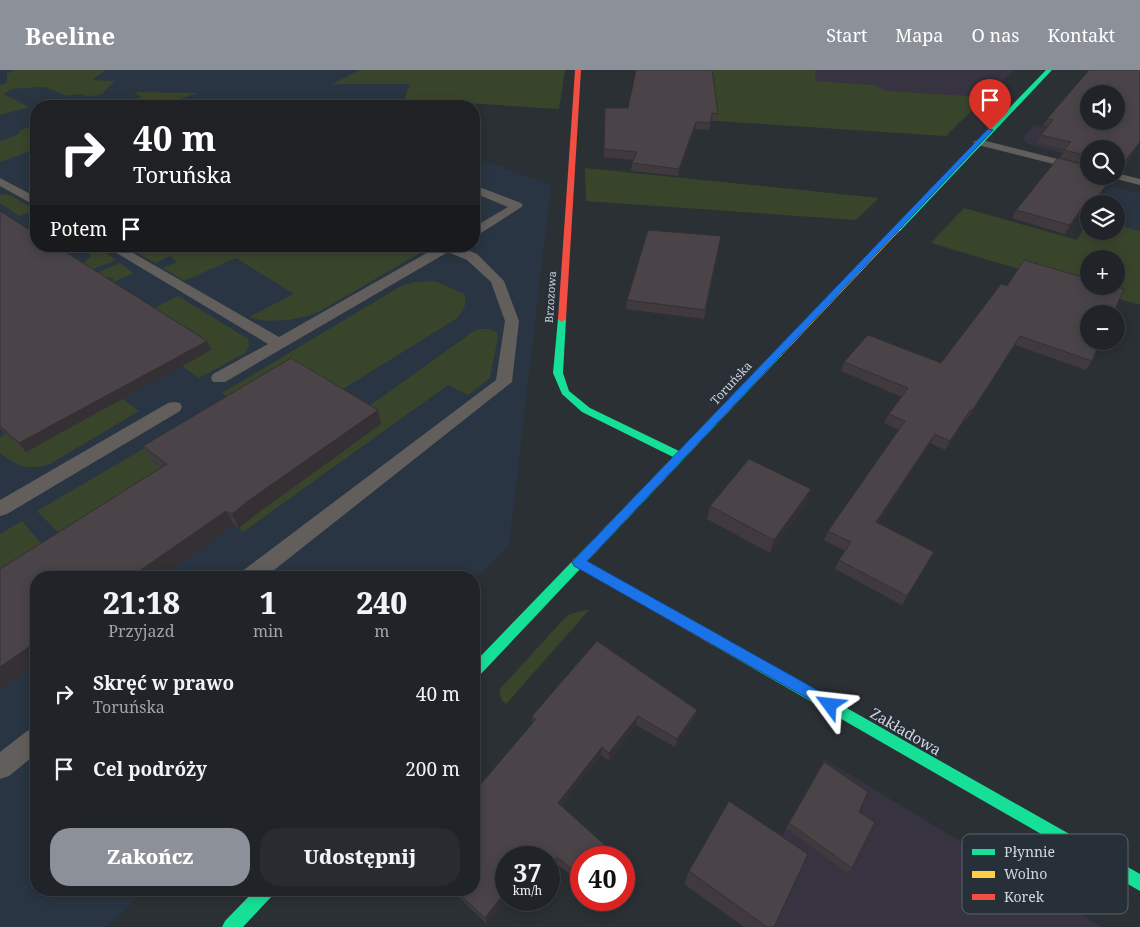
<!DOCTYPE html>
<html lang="pl">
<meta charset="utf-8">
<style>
:root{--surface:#202428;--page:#282c30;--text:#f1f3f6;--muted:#a2a4a8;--line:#3d4145;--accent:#8c9099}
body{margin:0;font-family:"Noto Serif",serif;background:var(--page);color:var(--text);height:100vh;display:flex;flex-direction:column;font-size:19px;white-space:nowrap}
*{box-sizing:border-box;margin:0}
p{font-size:16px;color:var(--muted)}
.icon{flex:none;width:28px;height:28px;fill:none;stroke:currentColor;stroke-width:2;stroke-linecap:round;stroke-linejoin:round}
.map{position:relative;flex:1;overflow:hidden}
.panel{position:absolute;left:30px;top:501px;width:450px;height:325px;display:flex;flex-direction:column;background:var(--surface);border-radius:20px;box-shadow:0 2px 12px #0003,0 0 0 1px var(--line)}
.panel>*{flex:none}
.guide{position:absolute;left:30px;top:30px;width:450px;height:152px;border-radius:20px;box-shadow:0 2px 12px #0003,0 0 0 1px var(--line);background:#202124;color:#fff;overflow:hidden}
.tools{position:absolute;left:1080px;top:15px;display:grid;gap:10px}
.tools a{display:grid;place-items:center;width:45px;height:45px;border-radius:50%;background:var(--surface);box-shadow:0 2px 12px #0003,0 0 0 1px var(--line);font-size:25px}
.speed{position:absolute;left:495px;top:776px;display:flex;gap:10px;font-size:25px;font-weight:700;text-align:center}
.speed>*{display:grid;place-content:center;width:65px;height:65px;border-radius:50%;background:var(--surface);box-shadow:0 2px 12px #0003,0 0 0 1px var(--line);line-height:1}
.speed small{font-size:12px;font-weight:400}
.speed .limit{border:8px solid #d22;background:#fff;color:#111}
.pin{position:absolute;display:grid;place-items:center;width:42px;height:42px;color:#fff;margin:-51px -21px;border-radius:50% 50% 50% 0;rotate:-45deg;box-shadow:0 0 5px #0007}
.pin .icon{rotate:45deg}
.me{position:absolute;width:55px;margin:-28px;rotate:300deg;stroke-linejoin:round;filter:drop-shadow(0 0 4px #0008)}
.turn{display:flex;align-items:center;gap:18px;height:105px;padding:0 20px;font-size:22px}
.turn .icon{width:65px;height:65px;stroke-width:2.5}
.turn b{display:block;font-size:35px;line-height:42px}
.then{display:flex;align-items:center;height:48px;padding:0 20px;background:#0003;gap:10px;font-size:19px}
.eta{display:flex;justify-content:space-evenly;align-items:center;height:85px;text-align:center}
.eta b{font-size:30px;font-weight:800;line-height:35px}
.primary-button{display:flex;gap:10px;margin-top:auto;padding:10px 20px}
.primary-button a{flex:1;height:58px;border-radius:20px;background:var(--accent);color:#fff;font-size:20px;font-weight:800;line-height:58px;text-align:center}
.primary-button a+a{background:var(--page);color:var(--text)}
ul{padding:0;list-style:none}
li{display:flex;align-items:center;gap:15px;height:75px;padding:0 20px}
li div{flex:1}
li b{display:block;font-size:19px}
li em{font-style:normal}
header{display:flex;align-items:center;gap:30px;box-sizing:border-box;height:70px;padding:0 25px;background:var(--accent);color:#fff}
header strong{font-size:24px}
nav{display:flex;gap:28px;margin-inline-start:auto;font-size:18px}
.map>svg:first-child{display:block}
.commercial{fill:#373341}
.built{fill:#293542}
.green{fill:#39452b;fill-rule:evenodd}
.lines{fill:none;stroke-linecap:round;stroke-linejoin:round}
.lane{fill:#625e5b;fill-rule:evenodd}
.fast{fill:#16e098;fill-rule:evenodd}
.slow{fill:#ffcf43;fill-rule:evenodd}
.jam{fill:#f24e42;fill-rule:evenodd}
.wall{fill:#403a3f}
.shaded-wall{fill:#343033}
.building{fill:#4a4449;stroke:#343033;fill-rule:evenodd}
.route{fill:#1a73e8;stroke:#114b97}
.labels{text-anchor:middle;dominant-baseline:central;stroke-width:5;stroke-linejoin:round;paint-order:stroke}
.far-street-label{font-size:11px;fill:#d2d7dd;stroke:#273039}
.street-label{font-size:12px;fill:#d2d7dd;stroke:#273039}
.near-street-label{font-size:15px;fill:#d2d7dd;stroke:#273039}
.key{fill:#273039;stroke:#5a626a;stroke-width:1}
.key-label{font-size:14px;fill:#d2d7dd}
</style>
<header>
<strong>Beeline</strong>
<nav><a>Start</a><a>Mapa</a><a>O nas</a><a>Kontakt</a></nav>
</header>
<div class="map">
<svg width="1140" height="857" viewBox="0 0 1140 857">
<rect width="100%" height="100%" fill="#2b3035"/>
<path class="commercial" d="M 815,0 L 1014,0 L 946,66 L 875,15 L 816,11 Z
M 1034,55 L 1136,79 L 1125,99 L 1116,97 L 1116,79 L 1089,79 L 1089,90 L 1028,74 L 1022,69 Z
M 824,689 L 1102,857 L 746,857 L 786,758 Z"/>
<path class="built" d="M 0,0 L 417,0 L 400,36 L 36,36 L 36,176 L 474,176 L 474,87 L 551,115 L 509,476 L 474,510 L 474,508 L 36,508 L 36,820 L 145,820 L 106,857 L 0,857 Z
M 1110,116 L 1140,123 L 1140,161 L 1116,155 L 1116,134 L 1099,134 Z"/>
<path class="green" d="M 14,0 L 106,0 L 92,10 L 115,11 C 100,23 108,26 85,26 L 82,24 L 67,26 L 45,17 L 38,17 L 12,19 L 3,24 L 30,37 L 0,45 L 0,15 L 7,13 L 7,4 Z
M 360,0 L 565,0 L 559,39 L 404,29 L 410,14 L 332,14 Z
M 636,0 L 815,0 L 816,11 L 875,15 L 886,21 L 985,27 L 946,66 L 717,51 L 711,4 Z
M 137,22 L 197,23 L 160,36 L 112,36 L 142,27 L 134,23 Z
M 36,55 L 36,79 L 0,92 L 0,71 L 17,65 L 21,60 Z
M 585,98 L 879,128 L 856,150 L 586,131 Z
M 5,124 L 12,126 L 35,140 L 19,146 L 0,133 L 0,125 Z
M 964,138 L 1077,170 L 1089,149 L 1089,161 L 1116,161 L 1116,155 L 1140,161 L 1140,235 L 931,173 ZM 1089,189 L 1116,189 L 1116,216 L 1089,216 Z
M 124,176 L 432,176 L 322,240 L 308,246 L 288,250 L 266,251 L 249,247 L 294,224 L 236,188 L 184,211 L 163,198 L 177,192 L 170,186 L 155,193 Z
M 96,179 L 100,179 L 116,190 L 86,202 L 79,197 L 91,187 L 90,182 Z
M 120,193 L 133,203 L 108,215 L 114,209 C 107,205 99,209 92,205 Z
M 435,211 L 464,224 C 468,235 463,241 456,249 L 333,325 L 241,336 L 222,323 L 403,215 L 416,212 Z
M 178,226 L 248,269 L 249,275 L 245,283 L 199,308 L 182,296 L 212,279 L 148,241 Z
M 480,259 L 491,259 L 497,263 L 498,267 L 490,308 L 468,325 L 448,315 L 243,462 L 239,458 L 361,342 L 474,261 Z
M 123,329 L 139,341 L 48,395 C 25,400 19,397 0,383 L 0,367 L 7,363 Z
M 201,345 L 151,390 L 175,409 L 71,475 L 37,441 Z
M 22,451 L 53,487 L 0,521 L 0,464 Z
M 590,539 L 506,634 L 502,631 L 499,620 L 562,551 L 570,544 Z"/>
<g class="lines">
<path class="lane" d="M 978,69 L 1089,97 L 1089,103 L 974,74 L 973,72 Z
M 1116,103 L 1140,109 L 1140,115 L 1112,108 L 1110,106 L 1116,106 Z
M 0,108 L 36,127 L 36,136 L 0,116 Z
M 474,115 L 521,133 L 523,136 L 478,165 L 474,166 L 474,157 L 508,137 L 474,123 Z
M 105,176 L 121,176 L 279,267 L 439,176 L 457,176 L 477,184 L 504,211 L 519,251 L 512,312 L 264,508 L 238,508 L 241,502 L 496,310 L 505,251 L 491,212 L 467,190 L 448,182 L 225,312 L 213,312 L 211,308 L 213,304 L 268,274 Z
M 174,332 L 180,333 L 182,337 L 180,341 L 7,444 L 0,446 L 0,430 L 168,333 Z
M 36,657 L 36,684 L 9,706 L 0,709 L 0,682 L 27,661 Z"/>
<path class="fast" d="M 1046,0 L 1052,0 L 900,161 L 894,161 L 894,157 Z
M 562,246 L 566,249 L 563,303 L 569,321 L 590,338 L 679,381 L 774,283 L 777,282 L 782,285 L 479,606 L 474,608 L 474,593 L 673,387 L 582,342 L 562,324 L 553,303 L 558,249 Z
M 716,564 L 1140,804 L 1140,821 L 711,574 L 709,570 L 711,566 Z
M 255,820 L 274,820 L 272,826 L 243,857 L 222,857 L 225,851 Z"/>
<path class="slow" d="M 894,157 L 901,159 L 780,287 L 774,287 L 774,283 Z
M 578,487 L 721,566 L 723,570 L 721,574 L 716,576 L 711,574 L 574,495 L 572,492 L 574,489 Z"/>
<path class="jam" d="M 575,0 L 581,0 L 566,249 L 562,252 L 558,249 Z"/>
</g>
<path class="wall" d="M 1089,0 L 1135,80 L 1119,102 L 1116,103 L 1089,79 L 1089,95 L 1060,88 L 1065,79 L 1037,73 L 1041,65 L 1047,57 L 1043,56 L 1047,49 Z
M 605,38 L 718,44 L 717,51 L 711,51 L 709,60 L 695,59 L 678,106 L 631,101 L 632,93 L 634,90 L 604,87 Z
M 1089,106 L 1114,106 L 1112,110 L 1089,134 L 1089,140 L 1084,146 L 1079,144 L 1065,164 L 1012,148 L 1016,140 Z
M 0,141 L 207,271 L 211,280 L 26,382 L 0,359 Z
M 721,166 L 704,249 L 626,239 L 627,230 Z
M 1001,214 L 1092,291 L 1086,300 L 1015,275 L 967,350 L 966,349 L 945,380 L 930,373 L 878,453 L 934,482 L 902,535 L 835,499 L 839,490 L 845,481 L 824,470 L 828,461 L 899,360 L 884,353 L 889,344 L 902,327 L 841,301 L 844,292 L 941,293 Z
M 378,340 L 381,354 L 255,445 L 239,458 L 234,455 L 159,508 L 36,508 L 36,594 L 0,620 L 0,499 L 161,398 L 152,391 L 143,376 Z
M 807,432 L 770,483 L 707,449 L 710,436 Z
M 697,640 L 695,648 L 675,677 L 636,655 L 609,691 L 601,685 L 561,736 L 581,788 L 581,813 L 557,794 L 506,788 L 487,854 L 451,820 L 474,820 L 533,654 L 532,646 Z
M 820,698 L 859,742 L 852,798 L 847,803 L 786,758 Z
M 689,801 L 774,857 L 744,857 L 684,814 Z"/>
<path class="shaded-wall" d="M 696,52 L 695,59 L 678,106 L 679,99 Z
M 1140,72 L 1135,80 L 1119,102 L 1116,103 L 1116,96 Z
M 1113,106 L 1114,106 L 1112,110 L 1094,134 L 1092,134 Z
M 1083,136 L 1079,144 L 1065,164 L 1070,155 Z
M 1020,266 L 1015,275 L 967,350 L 972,341 Z
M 207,271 L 211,280 L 26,382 L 19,373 Z
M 971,339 L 966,349 L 945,380 L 950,371 Z
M 378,340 L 381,354 L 255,445 L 239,458 L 232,444 L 248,431 Z
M 935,364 L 930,373 L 872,461 L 876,452 Z
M 811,419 L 807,432 L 770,483 L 774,470 Z
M 226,441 L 234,455 L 159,508 L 129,508 Z
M 36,572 L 36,594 L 0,620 L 0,597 Z
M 697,640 L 695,648 L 675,677 L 677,669 Z
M 638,646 L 636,655 L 609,691 L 609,683 Z
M 602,677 L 601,685 L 558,740 L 558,733 Z
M 557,787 L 557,794 L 549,805 L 549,798 Z
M 506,821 L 506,829 L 487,854 L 485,848 Z"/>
<path class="building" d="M 636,0 L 712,0 L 718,44 L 712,43 L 710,53 L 696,52 L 679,99 L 632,93 L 637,82 L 604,79 L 605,38 L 628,38 Z
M 1089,0 L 1140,0 L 1140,72 L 1123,94 L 1116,96 L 1116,79 L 1089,79 L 1089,86 L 1064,80 L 1071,72 L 1041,65 L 1053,50 L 1047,49 ZM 1089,24 L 1116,24 L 1116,51 L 1089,51 Z
M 1058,88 L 1089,96 L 1089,106 L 1113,106 L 1092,134 L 1089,134 L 1089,138 L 1083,136 L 1070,155 L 1016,140 Z
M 0,141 L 36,164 L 36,176 L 56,176 L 207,271 L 19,373 L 0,356 Z
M 648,160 L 721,166 L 705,240 L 627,230 Z
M 1024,190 L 1089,209 L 1089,216 L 1115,216 L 1124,219 L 1113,244 L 1089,244 L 1089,271 L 1100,271 L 1092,291 L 1020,266 L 972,341 L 971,339 L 950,371 L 935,364 L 876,452 L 934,482 L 907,526 L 839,490 L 851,472 L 828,461 L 905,351 L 889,344 L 908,318 L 844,292 L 868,265 L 941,293 L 1001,214 L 1007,216 Z
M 291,288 L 378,340 L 248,431 L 232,444 L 226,441 L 129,508 L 36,508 L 36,572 L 0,597 L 0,499 L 167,394 L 143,376 Z
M 749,389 L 811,419 L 774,470 L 710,436 Z
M 597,571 L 697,640 L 677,669 L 638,646 L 609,683 L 602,677 L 558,733 L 618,787 L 617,788 L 581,788 L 581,807 L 557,787 L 549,798 L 549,788 L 506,788 L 506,821 L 485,848 L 455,820 L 474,820 L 474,722 L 536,649 L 532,646 Z
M 824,692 L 868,722 L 859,742 L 875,752 L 852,798 L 789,753 Z
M 729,731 L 808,784 L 774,857 L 767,857 L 689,801 Z"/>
<path class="route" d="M 988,59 L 993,60 L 587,491 L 835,630 L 837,635 L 835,639 L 830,641 L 574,496 L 572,492 Z"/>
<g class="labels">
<g class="far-street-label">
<text transform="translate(550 227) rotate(-86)">Brzozowa</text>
</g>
<g class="street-label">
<text transform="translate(731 313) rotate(-47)">Toruńska</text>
</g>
<g class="near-street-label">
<text transform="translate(906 661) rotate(30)">Zakładowa</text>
</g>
</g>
<rect x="962" y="764" width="166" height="80" rx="8" class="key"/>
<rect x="972" y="779" width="23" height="6" fill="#16e098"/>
<rect x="972" y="801" width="23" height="7" fill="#ffcf43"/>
<rect x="972" y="824" width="23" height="6" fill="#f24e42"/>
<g class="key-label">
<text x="1004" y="787">Płynnie</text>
<text x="1004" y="809">Wolno</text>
<text x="1004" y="832">Korek</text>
</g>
</svg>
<div class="tools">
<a><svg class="icon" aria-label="sound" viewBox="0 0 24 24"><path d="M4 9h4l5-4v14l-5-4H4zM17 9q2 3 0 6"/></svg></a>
<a><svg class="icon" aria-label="search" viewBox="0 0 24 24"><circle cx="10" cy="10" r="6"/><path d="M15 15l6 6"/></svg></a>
<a><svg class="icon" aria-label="layers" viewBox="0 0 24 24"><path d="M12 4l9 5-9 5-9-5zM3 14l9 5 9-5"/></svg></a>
<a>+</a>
<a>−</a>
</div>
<div class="speed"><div>37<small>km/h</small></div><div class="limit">40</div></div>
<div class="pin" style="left:990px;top:60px;background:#d93025"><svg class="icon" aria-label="arrive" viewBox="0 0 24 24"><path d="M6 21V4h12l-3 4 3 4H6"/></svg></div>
<svg class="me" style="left:830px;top:635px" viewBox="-20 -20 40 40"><path d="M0-17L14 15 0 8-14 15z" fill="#1a73e8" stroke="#fff" stroke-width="4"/></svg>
<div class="guide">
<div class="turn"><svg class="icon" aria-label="right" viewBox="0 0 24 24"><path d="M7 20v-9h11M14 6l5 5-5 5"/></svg><div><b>40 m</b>Toruńska</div></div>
<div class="then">Potem<svg class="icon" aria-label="arrive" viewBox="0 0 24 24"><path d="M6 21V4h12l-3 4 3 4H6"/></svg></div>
</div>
<section class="panel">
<div class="eta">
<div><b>21:18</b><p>Przyjazd</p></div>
<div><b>1</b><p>min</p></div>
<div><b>240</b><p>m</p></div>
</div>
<ul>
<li><svg class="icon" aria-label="right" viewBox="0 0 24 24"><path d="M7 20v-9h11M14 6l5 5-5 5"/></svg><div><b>Skręć w prawo</b><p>Toruńska</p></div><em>40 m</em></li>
<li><svg class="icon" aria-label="arrive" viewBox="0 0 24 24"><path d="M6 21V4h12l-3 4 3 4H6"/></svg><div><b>Cel podróży</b></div><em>200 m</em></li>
</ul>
<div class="primary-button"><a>Zakończ</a><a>Udostępnij</a></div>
</section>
</div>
